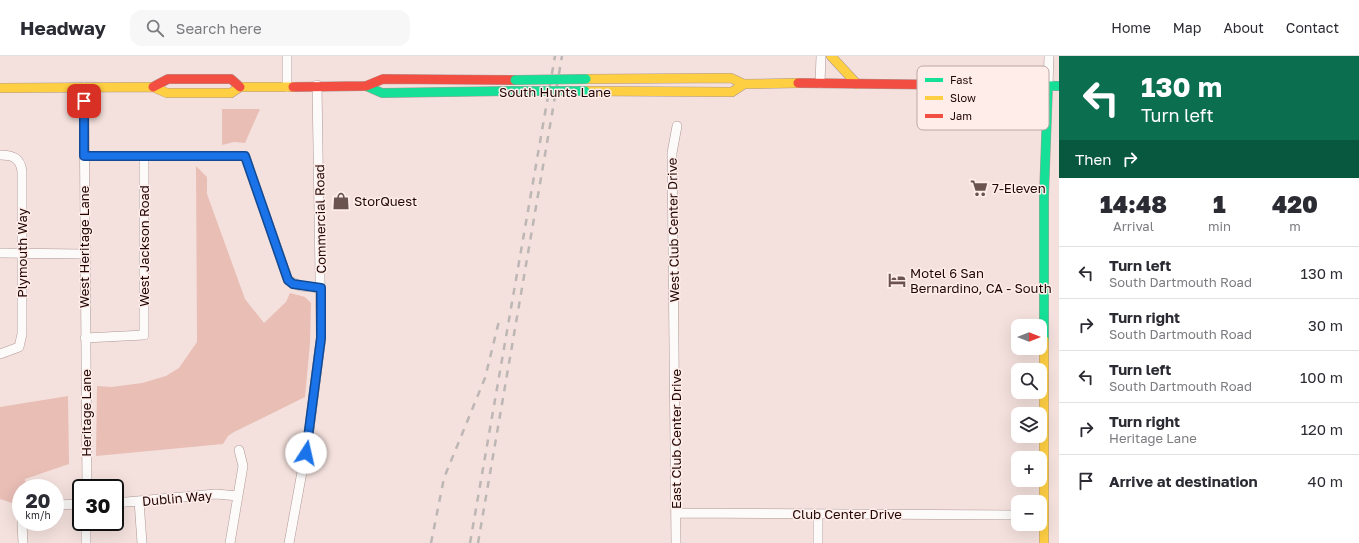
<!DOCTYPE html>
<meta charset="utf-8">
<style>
:root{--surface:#fff;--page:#f7f7f7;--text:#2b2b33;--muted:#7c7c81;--line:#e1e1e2}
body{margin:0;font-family:"Golos Text",sans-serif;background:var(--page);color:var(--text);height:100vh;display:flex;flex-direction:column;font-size:15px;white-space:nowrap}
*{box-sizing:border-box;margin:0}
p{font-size:13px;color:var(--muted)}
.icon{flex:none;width:22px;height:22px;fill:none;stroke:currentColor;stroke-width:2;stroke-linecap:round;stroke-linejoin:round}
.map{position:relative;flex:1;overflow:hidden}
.sheet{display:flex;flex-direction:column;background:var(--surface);width:300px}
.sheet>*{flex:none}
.guide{background:#0b6e4f;color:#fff;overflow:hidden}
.needle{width:26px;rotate:90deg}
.buttons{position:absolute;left:1011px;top:263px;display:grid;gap:8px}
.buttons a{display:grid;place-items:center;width:36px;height:36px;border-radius:8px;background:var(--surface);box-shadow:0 4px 16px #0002;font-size:20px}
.speed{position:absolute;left:12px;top:423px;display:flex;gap:8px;font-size:20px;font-weight:700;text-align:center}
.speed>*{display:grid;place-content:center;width:52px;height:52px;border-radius:50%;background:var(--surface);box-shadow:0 4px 16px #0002;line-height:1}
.speed small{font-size:10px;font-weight:400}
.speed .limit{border:2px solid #111;border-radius:6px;background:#fff;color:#111}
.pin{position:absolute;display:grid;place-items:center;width:34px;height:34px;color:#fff;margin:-17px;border-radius:8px;box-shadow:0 2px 6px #0006}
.me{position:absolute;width:44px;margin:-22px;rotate:10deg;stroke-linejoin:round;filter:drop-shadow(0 0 3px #0008)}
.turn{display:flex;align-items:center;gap:14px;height:84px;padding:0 16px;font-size:18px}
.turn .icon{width:52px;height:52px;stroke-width:2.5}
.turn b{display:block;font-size:28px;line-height:34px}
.then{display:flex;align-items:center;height:38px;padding:0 16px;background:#0003;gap:8px;font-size:15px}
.eta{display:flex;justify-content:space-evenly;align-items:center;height:68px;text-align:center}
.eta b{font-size:24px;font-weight:800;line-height:28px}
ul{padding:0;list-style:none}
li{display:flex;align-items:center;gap:12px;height:52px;padding:0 16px;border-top:1px solid var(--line)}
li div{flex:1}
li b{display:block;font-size:15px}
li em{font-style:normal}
header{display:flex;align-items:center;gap:24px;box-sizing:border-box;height:56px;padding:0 20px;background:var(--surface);border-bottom:1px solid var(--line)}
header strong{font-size:19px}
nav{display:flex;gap:22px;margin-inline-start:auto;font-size:14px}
.search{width:280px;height:36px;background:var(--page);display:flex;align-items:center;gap:10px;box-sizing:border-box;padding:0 14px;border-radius:12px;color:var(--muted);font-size:15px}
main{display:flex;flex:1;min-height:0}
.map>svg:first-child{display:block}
.green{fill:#e8beb5}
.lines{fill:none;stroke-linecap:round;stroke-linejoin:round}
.street-casing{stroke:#ae9894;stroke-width:10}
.fast-casing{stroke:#ae9894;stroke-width:10}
.slow-casing{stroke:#ae9894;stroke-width:10}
.jam-casing{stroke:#ae9894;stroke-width:10}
.street{stroke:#fdfafa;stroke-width:9}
.fast{stroke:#16e098;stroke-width:9}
.slow{stroke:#ffcf43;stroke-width:9}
.jam{stroke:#f24e42;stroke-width:9}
.rail{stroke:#bcb6b5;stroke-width:2.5;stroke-dasharray:7 7;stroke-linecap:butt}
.fast-bridge-casing{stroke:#ae9894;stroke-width:10;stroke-linecap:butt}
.fast-bridge{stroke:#16e098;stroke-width:9}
.route-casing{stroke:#114b97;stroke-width:10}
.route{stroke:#1a73e8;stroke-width:7}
.labels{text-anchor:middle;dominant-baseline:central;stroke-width:3;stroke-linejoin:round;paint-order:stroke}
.street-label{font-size:13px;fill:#210604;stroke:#feede9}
.poi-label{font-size:13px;fill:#210604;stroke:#feede9;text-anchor:start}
.key{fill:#feede9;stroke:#bca8a4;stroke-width:1}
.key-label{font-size:11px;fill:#210604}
</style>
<header>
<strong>Headway</strong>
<div class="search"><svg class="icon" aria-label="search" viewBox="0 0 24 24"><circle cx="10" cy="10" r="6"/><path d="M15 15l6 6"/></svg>Search here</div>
<nav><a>Home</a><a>Map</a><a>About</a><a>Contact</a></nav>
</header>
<main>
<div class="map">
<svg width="1059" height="487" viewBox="0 0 1059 487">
<rect width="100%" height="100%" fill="#f4e1dd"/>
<path class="green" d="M 222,53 L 260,53 L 245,87 L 234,86 L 222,89 Z
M 196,110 L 207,121 L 207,138 L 245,243 L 264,267 L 286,246 L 290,237 L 305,241 L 311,247 L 310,287 L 305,341 L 234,376 L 228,380 L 223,388 L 96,400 L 97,330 L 112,331 L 142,327 L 166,320 L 179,312 L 197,286 Z
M 68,340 L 69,408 L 25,423 L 26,432 L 21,432 L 21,438 L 12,447 L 0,443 L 0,351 Z"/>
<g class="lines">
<g class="street-casing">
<path id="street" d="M 820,27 L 821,0
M 1048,30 L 1049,0
M 84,31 L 87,432
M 287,31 L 287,0
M 0,99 C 13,99 20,102 22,115 L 22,278 L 19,291 L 0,298
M 84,100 L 245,100 L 288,224 L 300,230 L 321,232
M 0,197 L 84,198
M 85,282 L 144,279 L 144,101
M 139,445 L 142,487
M 115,447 L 216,438 L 238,440
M 21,449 L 21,451
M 55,449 L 81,448
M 676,457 L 1018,459
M 818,458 L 818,487
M 22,466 L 23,487
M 86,487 L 86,466
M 230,487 L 243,410 L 239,394
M 289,487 L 308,383 L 321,282 L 317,29
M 676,487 L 672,97 L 677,70"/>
</g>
<g class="fast-casing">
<path id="fast" d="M 967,29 L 1059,30
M 366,30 L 382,37 L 513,35
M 1044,284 L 1044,139 L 1048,30"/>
</g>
<g class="slow-casing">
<path id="slow" d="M 831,0 L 857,28
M 586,23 L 731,22 L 744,28 L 798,27
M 0,32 L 153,31 L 167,37 L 231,37 L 240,31 L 293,31
M 585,35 L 732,36 L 744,28
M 1044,284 L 1044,487"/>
</g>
<g class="jam-casing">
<path id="jam" d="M 798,27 L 967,29
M 153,31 L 168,23 L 231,23 L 240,31
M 293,31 L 366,30 L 383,23 L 515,24"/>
</g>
<use href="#street" class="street"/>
<use href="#fast" class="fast"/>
<use href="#slow" class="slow"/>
<use href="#jam" class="jam"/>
<path class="rail" d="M 431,487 L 444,422 L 485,322 L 499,265
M 470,487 L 555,0
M 478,487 L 562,0"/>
<g class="fast-bridge-casing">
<path id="fast-bridge" d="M 515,24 L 586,23
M 513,35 L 585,35"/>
</g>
<use href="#fast-bridge" class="fast-bridge"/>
</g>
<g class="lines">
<g class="route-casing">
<path id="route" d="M 84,45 L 84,100 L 245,100 L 288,224 L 293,228 L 321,232 L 321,282 L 306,397"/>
</g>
<use href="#route" class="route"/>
</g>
<defs>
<g id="supermarket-bare" transform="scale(1.38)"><path d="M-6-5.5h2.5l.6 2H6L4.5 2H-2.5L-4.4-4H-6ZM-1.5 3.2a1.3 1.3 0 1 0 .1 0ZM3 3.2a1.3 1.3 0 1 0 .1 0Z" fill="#6b5350" stroke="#feede9" stroke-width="2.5" paint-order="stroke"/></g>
<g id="shop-bare" transform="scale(1.38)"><path d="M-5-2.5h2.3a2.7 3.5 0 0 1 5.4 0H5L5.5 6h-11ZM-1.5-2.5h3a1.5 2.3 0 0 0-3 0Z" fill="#6b5350" stroke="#feede9" stroke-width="2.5" paint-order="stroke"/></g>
<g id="hotel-bare" transform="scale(1.38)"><path d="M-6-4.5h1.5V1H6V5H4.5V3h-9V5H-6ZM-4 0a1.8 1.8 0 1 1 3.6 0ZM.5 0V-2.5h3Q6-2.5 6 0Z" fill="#6b5350" stroke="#feede9" stroke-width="2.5" paint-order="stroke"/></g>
</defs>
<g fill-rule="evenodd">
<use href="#supermarket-bare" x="979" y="132"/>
<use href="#shop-bare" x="341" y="145"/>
<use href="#hotel-bare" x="897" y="224"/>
</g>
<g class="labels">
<g class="street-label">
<text x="555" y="36">South Hunts Lane</text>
<text transform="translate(320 163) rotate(-91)">Commercial Road</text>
<text transform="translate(673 174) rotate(-91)">West Club Center Drive</text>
<text transform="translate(144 190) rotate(-90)">West Jackson Road</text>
<text transform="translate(84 191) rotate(-90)">West Heritage Lane</text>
<text transform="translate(22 197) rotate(-90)">Plymouth Way</text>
<text transform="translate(86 357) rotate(-90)">Heritage Lane</text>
<text transform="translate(676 383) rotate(-90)">East Club Center Drive</text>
<text transform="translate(177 442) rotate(-5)">Dublin Way</text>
<text x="847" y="458">Club Center Drive</text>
</g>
<g class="poi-label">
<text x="992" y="132">7-Eleven</text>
<text x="354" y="145">StorQuest</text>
<text x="910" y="217">Motel 6 San<tspan x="910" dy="15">Bernardino, CA - South</tspan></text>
</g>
</g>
<rect x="917" y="10" width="132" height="64" rx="6" class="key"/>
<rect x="925" y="22" width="18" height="4" fill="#16e098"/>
<rect x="925" y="40" width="18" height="4" fill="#ffcf43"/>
<rect x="925" y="58" width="18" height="4" fill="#f24e42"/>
<g class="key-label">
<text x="950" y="28">Fast</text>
<text x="950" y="46">Slow</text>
<text x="950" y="64">Jam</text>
</g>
</svg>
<div class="buttons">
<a><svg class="needle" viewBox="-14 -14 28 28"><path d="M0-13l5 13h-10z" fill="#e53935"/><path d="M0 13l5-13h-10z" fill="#7c7c81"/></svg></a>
<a><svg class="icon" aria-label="search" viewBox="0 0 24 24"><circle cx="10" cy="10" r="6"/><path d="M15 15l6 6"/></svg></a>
<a><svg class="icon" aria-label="layers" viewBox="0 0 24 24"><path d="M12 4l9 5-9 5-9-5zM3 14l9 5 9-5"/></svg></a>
<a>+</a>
<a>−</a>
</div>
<div class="speed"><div>20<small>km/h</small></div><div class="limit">30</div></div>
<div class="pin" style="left:84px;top:45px;background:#d93025"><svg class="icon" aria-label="arrive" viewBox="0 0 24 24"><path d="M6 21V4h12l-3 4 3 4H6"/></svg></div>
<svg class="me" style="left:306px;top:397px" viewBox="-20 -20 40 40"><circle r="19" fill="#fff"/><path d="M0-13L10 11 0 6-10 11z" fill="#1a73e8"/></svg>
</div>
<section class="sheet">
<div class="guide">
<div class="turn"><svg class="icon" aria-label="left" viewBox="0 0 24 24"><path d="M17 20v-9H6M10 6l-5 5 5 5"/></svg><div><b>130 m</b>Turn left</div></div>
<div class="then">Then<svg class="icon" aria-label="right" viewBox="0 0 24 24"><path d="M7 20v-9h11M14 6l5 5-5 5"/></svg></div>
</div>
<div class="eta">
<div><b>14:48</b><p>Arrival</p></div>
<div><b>1</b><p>min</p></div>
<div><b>420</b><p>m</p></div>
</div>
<ul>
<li><svg class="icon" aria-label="left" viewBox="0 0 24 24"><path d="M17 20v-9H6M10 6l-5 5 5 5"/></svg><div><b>Turn left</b><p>South Dartmouth Road</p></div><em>130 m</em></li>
<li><svg class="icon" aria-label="right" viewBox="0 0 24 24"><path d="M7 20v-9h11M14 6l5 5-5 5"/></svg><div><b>Turn right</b><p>South Dartmouth Road</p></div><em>30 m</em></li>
<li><svg class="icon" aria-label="left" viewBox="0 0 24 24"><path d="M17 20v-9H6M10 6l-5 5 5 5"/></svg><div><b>Turn left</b><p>South Dartmouth Road</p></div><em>100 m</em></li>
<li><svg class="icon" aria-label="right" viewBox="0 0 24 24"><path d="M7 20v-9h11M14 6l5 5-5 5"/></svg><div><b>Turn right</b><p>Heritage Lane</p></div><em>120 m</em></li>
<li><svg class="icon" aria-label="arrive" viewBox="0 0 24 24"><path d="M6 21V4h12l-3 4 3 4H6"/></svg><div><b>Arrive at destination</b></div><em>40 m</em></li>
</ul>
</section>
</main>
